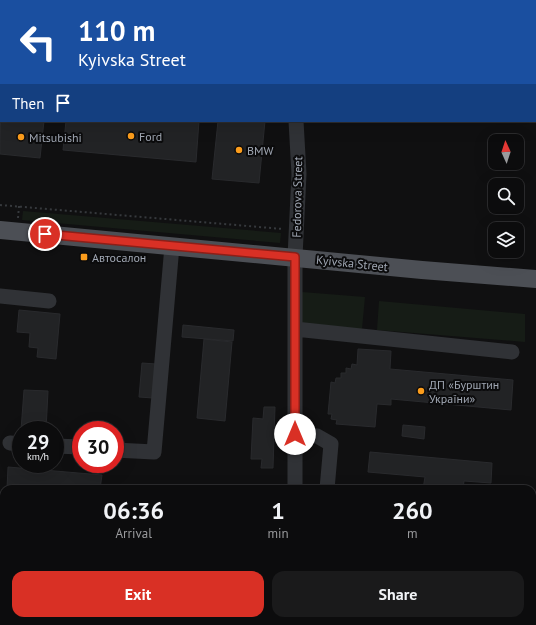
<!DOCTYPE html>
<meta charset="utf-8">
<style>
:root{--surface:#0c0c0d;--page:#1a1a1b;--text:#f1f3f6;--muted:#9a9b9d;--line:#2c2c2e;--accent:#d93025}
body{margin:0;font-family:"PT Sans",sans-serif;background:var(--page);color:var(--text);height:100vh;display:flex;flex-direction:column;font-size:15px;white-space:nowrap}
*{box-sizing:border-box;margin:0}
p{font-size:13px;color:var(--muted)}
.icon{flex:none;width:22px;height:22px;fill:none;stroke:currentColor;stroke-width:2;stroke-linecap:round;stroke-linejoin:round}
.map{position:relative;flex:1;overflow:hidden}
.details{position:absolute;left:0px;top:485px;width:536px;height:140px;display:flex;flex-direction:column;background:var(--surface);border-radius:12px 12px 0 0;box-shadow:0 4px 16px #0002,0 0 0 1px var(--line)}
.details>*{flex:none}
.hud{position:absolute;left:0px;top:0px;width:536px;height:122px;box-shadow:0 4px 16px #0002,0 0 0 1px var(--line);background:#1a4fa0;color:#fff;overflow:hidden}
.needle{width:26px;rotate:357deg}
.fabs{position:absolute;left:488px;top:134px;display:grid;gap:8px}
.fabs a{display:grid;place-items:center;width:36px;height:36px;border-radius:8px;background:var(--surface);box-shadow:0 4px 16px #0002,0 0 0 1px var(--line);font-size:20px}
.speed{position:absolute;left:12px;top:421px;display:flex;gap:8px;font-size:20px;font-weight:700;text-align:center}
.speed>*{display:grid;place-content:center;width:52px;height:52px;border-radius:50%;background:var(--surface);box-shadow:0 4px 16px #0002,0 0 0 1px var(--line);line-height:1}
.speed small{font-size:10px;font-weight:400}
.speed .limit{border:6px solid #d22;background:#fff;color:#111}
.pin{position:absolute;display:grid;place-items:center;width:34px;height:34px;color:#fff;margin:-17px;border:2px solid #fff;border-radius:50%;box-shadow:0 1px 4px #0007}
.me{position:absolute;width:44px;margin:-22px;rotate:0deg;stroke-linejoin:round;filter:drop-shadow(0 0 3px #0008)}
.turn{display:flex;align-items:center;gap:14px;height:84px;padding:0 12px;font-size:18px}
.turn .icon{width:52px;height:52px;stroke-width:2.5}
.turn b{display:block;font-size:28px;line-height:34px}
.then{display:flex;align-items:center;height:38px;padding:0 12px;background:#0003;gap:8px;font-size:15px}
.eta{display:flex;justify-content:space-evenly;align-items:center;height:68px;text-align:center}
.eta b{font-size:24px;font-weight:700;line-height:28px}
.primary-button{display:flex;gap:8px;margin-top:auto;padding:8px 12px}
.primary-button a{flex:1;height:46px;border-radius:12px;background:var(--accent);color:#fff;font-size:16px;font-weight:700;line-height:46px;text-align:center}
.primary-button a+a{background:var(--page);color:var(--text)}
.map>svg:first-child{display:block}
.green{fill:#161c16}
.building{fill:#222325;stroke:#292a2d}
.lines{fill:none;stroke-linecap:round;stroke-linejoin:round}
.path{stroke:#36393d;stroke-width:2;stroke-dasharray:2 3;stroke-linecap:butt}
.minor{stroke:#303236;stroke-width:15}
.major{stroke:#4c4f55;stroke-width:18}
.route-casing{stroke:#8d1f18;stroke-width:10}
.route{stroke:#d93025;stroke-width:7}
.poi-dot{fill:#fc9d1c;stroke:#0b0b0c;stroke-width:1.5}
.labels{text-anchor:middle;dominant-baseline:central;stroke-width:4;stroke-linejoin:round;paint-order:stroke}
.poi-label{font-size:12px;fill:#a0a7b3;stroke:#0b0b0c;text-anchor:start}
.street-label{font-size:12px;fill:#a0a7b3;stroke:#0b0b0c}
</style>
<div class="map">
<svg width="536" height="625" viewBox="0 0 536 625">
<rect width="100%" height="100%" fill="#101011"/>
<path class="green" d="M 23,211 L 281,233 L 280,243 L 22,220 Z
M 302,292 L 365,297 L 362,329 L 301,323 Z
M 379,301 L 525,314 L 525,342 L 377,330 Z"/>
<path class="building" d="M 1,95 L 1,121 L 44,121 L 40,158 L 0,154 Z
M 66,121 L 199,121 L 196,162 L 63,150 Z
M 218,121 L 265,121 L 259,183 L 212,179 Z
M 19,310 L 60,314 L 56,359 L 37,357 L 38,348 L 29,347 L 30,333 L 17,332 Z
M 183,325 L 234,330 L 233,341 L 182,337 Z
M 204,339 L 232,342 L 225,421 L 197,418 Z
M 358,349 L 391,351 L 390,369 L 513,380 L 511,410 L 391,399 L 391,405 L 377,404 L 375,427 L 336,424 L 337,420 L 331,419 L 332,414 L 328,414 L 331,382 L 335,383 L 336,378 L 341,378 L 341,373 L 346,373 L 346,368 L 351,369 L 352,364 L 357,365 Z
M 142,363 L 156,364 L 153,398 L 139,397 Z
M 24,390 L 48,391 L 46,430 L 21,430 Z
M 264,407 L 275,407 L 273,468 L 261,468 L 262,459 L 251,459 L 253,418 L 263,419 Z
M 403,425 L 425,427 L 424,439 L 402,436 Z
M 370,452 L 492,463 L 491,483 L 464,481 L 463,489 L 423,489 L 425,477 L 368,472 Z
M 8,467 L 102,475 L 100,489 L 7,489 Z
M 532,500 L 536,500 L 536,616 L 534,616 L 532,586 Z
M 13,621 L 117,621 L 117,622 L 63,622 L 63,625 L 35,625 L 35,622 L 13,622 Z
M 240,621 L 271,621 L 271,625 L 240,625 Z
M 311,621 L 448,621 L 448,625 L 311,625 Z"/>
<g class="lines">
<path class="path" d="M 0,205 L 283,229
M 18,218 L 19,206"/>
<path class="minor" d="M 297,1 L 297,0
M 0,296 L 49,301
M 295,329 L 512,352
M 295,434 L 317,436 L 331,444 L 327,489
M 10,443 L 21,444
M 55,446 L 81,447
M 115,450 L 154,452 L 172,246
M 295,489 L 295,257 L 299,174 L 296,121
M 295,621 L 295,625
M 492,621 L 512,625"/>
<path class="major" d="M 0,230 L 422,270 L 536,279"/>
</g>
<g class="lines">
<g class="route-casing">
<path id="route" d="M 45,234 L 295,257 L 295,434"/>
</g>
<use href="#route" class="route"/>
</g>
<g class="poi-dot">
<circle cx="131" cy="136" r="4"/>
<circle cx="21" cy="137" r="4"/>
<circle cx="239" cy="150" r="4"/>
<rect x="80" y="253" width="8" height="8" rx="2"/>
<circle cx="421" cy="391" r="4"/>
</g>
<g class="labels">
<g class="poi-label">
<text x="139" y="136">Ford</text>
<text x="29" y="137">Mitsubishi</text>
<text x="247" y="150">BMW</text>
<text x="92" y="257">Автосалон</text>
<text x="429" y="384">ДП «Бурштин<tspan x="429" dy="14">України»</tspan></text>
</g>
<g class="street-label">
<text transform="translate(297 197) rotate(-89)">Fedorova Street</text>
<text transform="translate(352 263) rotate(6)">Kyivska Street</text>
</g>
</g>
</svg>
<div class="fabs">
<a><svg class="needle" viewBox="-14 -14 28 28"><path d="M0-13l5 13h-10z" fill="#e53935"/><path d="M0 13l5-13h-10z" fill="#9a9b9d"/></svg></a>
<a><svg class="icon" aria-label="search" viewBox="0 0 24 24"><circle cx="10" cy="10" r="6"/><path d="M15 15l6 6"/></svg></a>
<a><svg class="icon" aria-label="layers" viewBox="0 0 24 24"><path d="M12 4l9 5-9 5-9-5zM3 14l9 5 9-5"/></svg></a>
</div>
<div class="speed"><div>29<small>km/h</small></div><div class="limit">30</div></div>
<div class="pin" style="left:45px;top:234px;background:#d93025"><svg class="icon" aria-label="arrive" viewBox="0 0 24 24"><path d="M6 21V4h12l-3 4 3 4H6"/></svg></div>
<svg class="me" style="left:295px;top:434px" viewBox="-20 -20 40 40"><circle r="19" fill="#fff"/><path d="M0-13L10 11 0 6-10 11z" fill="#d93025"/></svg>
<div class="hud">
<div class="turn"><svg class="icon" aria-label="left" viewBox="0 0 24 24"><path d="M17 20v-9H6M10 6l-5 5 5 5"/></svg><div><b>110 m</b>Kyivska Street</div></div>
<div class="then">Then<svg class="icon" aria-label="arrive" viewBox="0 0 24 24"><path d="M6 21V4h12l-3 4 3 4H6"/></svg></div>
</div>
<section class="details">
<div class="eta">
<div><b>06:36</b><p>Arrival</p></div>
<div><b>1</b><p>min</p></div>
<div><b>260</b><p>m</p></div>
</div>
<div class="primary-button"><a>Exit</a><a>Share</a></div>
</section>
</div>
